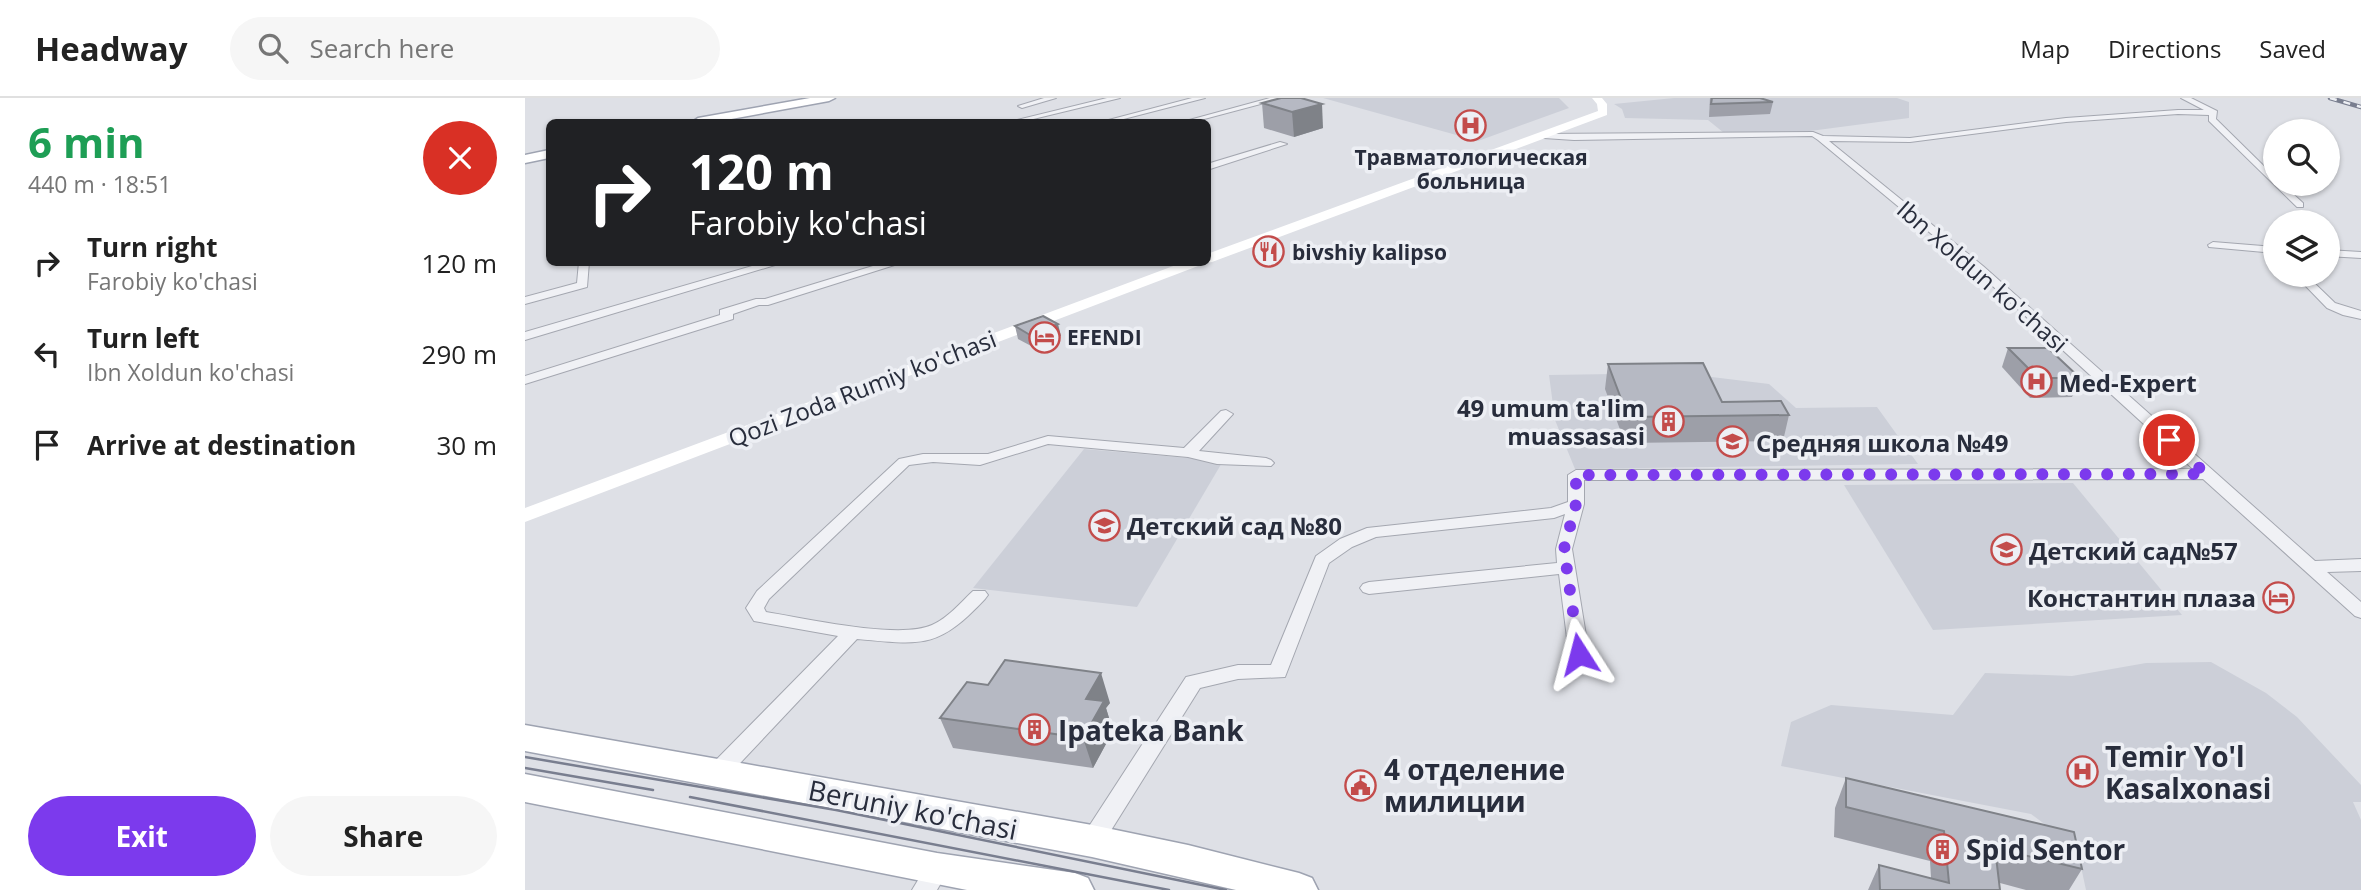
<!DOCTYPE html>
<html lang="en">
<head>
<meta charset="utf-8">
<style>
	body { margin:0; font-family:"Open Sans",sans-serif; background:#f6f6f6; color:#222; height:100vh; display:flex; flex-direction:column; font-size:26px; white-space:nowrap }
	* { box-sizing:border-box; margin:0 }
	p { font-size:23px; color:#767676 }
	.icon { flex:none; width:38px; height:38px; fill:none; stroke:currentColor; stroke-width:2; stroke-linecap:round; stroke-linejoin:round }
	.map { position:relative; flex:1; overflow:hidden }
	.sheet { display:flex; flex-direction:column; background:#fff; width:525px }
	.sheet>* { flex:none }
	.guide { position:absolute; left:21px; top:21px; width:665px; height:147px; border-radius:10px; box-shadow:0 2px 5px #0004; background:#202124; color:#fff; overflow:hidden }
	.tools { position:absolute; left:1738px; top:21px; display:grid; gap:14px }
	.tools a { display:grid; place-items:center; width:77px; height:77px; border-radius:50%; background:#fff; box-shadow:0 2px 5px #0004; font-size:35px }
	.pin { position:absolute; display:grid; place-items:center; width:60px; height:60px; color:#fff; margin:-30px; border:4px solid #fff; border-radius:50%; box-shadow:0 2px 7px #0007 }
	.me { position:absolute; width:77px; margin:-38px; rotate:351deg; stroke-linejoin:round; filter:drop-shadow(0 0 5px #0008) }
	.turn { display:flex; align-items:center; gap:24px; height:147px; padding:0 28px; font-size:32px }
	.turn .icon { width:91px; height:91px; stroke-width:2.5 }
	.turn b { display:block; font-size:49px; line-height:60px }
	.round { display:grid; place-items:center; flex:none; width:74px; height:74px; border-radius:37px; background:#f6f6f6 }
	.summary { display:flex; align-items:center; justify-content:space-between; height:119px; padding:0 28px }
	h1 { font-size:42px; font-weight:700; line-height:52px; color:#1e9e55 }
	.cta { display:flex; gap:14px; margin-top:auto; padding:14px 28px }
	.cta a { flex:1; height:80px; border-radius:42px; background:#7c3aed; color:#fff; font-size:28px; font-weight:700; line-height:80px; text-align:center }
	.cta a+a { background:#f6f6f6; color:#222 }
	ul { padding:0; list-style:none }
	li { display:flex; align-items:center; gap:21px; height:91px; padding:0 28px }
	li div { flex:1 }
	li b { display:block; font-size:26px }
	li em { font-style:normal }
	header { display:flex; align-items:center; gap:42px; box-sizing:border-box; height:98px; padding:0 35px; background:#fff; border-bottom:2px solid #e0e0e0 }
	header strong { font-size:33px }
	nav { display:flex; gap:38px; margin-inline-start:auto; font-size:24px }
	.search { width:490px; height:63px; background:#f6f6f6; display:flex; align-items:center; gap:18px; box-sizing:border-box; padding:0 24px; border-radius:38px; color:#767676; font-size:26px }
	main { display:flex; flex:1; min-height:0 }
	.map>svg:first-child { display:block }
</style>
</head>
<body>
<header>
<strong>Headway</strong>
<div class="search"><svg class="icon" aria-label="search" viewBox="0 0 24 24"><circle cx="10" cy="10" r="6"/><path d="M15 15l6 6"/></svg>Search here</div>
<nav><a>Map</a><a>Directions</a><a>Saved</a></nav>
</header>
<main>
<section class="sheet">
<div class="summary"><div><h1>6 min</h1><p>440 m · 18:51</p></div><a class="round" style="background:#d93025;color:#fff"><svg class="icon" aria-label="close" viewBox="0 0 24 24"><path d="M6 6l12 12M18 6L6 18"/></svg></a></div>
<ul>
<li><svg class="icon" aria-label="right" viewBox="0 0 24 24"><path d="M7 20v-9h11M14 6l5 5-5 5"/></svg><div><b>Turn right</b><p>Farobiy ko'chasi</p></div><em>120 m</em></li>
<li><svg class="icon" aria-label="left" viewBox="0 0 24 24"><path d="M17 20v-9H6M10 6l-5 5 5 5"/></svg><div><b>Turn left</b><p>Ibn Xoldun ko'chasi</p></div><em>290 m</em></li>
<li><svg class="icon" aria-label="arrive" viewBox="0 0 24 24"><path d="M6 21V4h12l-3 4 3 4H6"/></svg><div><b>Arrive at destination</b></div><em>30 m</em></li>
</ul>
<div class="cta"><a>Exit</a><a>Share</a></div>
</section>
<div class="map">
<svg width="1836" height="792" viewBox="0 0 1836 792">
	<rect width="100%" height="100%" fill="#dee0e6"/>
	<g fill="#cccfd8">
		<path d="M 798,0 L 1034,0 L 1044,10 L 953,43 Z"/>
		<path d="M 1149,0 L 1372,0 L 1384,4 L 1384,20 L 1285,33 L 1199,35 L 1183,22 L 1100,20 L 1097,11 L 1089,6 Z"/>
		<path d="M 1154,275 L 1244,286 L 1271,310 L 1352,309 L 1393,366 L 1050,371 L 1030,322 L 1024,277 Z"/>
		<path d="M 559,351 L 698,363 L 612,509 L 448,490 Z"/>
		<path d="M 1548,385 L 1657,517 L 1408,532 L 1319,387 Z"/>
		<path d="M 1686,564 L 1741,595 L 1772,619 L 1836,687 L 1836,704 L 1828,704 L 1836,722 L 1836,792 L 1561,792 L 1552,750 L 1506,716 L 1256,668 L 1266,624 L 1306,607 L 1428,617 L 1460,575 L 1547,578 L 1621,565 Z"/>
	</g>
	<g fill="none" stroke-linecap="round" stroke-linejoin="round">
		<defs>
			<g id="street">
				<path d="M 519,0 L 531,0 L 497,10 L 493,8 Z"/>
				<path d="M 582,0 L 595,0 L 496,24 L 484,24 Z"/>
				<path d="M 667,0 L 680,0 L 587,24 L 576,24 Z"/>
				<path d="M 745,0 L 758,0 L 668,24 L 657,24 Z"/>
				<path d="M 1656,0 L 1666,0 L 1692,13 L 1691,21 L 1750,79 L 1750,86 L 1757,86 L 1778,105 L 1778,109 L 1772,109 L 1684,23 L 1684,17 L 1653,16 L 1541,24 L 1385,44 L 1304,43 L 1458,168 L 1790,463 L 1836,461 L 1836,473 L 1802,474 L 1836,504 L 1836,520 L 1830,518 L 1678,381 L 1059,382 L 1059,406 L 1047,451 L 1064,556 L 1061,561 L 1054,563 L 1047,561 L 1044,556 L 1034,476 L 844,496 L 838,494 L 835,490 L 838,486 L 844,484 L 1032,465 L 1031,451 L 1040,416 L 1029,420 L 851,439 L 827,449 L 804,465 L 760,579 L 713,581 L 675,590 L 575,750 L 567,753 L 559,750 L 555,743 L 559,736 L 661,579 L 713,567 L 746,567 L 791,458 L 815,441 L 842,430 L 1026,410 L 1043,404 L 1043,377 L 1051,372 L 1668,371 L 1450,172 L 1293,42 L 1287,38 L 1049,42 L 1019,40 L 1016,36 L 1288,34 L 1298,38 L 1385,40 L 1541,20 L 1653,12 L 1679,12 Z"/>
				<path d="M 755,44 L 762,46 L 682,72 L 682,66 Z"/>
				<path d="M 1688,144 L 1750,149 L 1750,155 L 1684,149 L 1683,147 Z"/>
				<path d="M 1802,152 L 1836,154 L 1836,160 L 1802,158 Z"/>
				<path d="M 54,164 L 64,164 L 62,189 L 0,206 L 0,199 L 52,185 Z"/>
				<path d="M 241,164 L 260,164 L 0,242 L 0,234 Z"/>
				<path d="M 361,164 L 379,164 L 243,207 L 234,207 L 208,216 L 208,221 L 0,286 L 0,278 L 195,217 L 195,212 L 231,201 L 240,201 Z"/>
				<path d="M 1770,177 L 1781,177 L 1810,205 L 1836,213 L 1836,221 L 1818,217 L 1802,210 Z"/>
				<path d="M 701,312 L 708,316 L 674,353 L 741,360 L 746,362 L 749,365 L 746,368 L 692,366 L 663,359 L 523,346 L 455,367 L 408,364 L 384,367 L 244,501 L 239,510 L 241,514 C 279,520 374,542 407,527 C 423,520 435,505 448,493 L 460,493 L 463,497 L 460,501 C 413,551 398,547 332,541 L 202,679 L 194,682 L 186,679 L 183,673 L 186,667 L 313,538 L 229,523 L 221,510 L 232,493 L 374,361 L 398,356 L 463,356 L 523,338 L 659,350 L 696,313 Z"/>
				<path d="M 412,760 L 420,764 L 424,771 L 412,792 L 387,792 L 404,764 Z"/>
			</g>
			<g id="primary">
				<path d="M 285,0 L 310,0 L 304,3 L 190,24 L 167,24 L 173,20 Z"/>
				<path d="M 24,52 L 24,60 L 0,65 L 0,57 Z"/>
				<path d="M 0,627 L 567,727 L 663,747 L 774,775 L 787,780 L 793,792 L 711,792 L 567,759 L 0,653 Z"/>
				<path d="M 0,676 L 412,755 L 550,775 L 563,780 L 569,792 L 442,792 L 0,704 Z"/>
			</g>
		</defs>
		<use href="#street" stroke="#a4a7b0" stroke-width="2"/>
		<use href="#primary" stroke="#9ea3b1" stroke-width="3"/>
		<use href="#street" fill="#f0f1f5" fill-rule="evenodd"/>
		<path fill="#fff" fill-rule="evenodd" d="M 1067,0 L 1077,0 L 1082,6 L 1082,17 L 687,164 L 681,165 L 0,424 L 0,410 L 659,164 L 682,164 L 682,156 L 1073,13 L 1072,6 Z"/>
		<use href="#primary" fill="#fff" fill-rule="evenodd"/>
		<g stroke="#797e8f" stroke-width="2.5">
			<path d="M 0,659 L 311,712 L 701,792"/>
			<path d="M 0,670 L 128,692"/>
			<path d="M 165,699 L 644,792"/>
		</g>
		<defs>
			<path id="rail" d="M 1805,0 L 1836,9"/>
		</defs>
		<use href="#rail" stroke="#797e8f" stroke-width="4.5"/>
		<use href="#rail" stroke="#edeff4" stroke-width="2.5" stroke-dasharray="7" stroke-linecap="butt"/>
	</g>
	<g fill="#9d9fa8">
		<path d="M 756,0 L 798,30 L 769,39 L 739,30 L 737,5 Z"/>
		<path d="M 1185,0 L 1235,0 L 1248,4 L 1245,16 L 1184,19 Z"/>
		<path d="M 490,228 L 536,238 L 508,249 L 493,241 Z"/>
		<path d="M 1483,250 L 1555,280 L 1547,299 L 1505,300 L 1477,269 Z"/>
		<path d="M 1083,266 L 1197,304 L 1264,317 L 1258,343 L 1100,345 L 1080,291 Z"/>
		<path d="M 585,605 L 581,610 L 588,633 L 568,670 L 428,650 L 415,620 Z"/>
		<path d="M 1321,680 L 1557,771 L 1544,792 L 1501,792 L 1475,785 L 1475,792 L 1343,792 L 1354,767 L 1406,780 L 1405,763 L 1309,739 L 1310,710 Z"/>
	</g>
	<g fill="#7f8288">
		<path d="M 797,6 L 798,30 L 769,39 L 767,14 Z"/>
		<path d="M 533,226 L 536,238 L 508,249 L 505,237 Z"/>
		<path d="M 576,575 L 585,605 L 581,610 L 588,633 L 568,670 L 558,640 L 561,601 Z"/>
	</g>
	<g fill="#b6b9c3" stroke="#7f8288" stroke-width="2">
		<path d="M 756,0 L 776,0 L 797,6 L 767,14 L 737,5 Z"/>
		<path d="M 1187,0 L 1235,0 L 1248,4 L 1186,6 Z"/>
		<path d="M 518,218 L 533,226 L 505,237 L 490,228 Z"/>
		<path d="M 1483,250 L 1523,250 L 1555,280 L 1513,280 Z"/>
		<path d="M 1178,265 L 1197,304 L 1256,303 L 1264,317 L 1103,319 L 1083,266 Z"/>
		<path d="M 480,562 L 576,575 L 561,601 L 579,603 L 558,640 L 415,620 L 442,584 L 463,587 Z"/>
		<path d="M 1321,680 L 1549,734 L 1557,771 L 1470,750 L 1475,792 L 1355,792 L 1354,767 L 1424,785 L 1419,733 L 1321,709 Z"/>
	</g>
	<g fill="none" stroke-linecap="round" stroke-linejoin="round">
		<path stroke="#7c3aed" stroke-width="12" stroke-dasharray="0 21.6" d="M 1054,556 L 1039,451 L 1051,406 L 1051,377 L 1681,376 L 1644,342"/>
	</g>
	<defs>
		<symbol id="hospital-ring" viewBox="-11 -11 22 22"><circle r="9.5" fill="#edeff4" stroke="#c34c4b" stroke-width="1.5"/><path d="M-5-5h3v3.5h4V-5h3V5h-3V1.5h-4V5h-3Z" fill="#c34c4b"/></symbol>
		<symbol id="restaurant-ring" viewBox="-11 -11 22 22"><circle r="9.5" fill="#edeff4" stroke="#c34c4b" stroke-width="1.5"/><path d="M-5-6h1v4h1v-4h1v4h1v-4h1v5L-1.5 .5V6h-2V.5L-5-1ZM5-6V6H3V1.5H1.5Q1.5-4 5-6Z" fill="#c34c4b"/></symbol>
		<symbol id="hotel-ring" viewBox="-11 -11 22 22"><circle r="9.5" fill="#edeff4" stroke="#c34c4b" stroke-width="1.5"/><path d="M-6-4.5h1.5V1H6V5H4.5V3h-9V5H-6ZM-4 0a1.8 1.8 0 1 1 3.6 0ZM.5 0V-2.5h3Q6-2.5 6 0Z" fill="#c34c4b"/></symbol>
		<symbol id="building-ring" viewBox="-11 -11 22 22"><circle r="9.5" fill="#edeff4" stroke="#c34c4b" stroke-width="1.5"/><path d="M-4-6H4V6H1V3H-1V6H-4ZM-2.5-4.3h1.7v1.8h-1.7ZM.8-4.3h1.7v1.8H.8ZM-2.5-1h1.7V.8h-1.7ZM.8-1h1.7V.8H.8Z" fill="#c34c4b"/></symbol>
		<symbol id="school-ring" viewBox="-11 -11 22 22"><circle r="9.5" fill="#edeff4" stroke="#c34c4b" stroke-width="1.5"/><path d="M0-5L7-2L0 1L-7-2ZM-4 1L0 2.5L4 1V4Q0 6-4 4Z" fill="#c34c4b"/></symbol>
		<symbol id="civic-ring" viewBox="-11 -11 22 22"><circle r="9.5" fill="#edeff4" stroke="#c34c4b" stroke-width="1.5"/><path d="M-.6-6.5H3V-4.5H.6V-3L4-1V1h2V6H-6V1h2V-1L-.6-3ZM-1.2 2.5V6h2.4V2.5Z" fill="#c34c4b"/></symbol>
	</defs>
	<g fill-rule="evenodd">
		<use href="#hospital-ring" x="928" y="10" width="35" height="35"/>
		<use href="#restaurant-ring" x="726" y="136" width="35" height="35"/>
		<use href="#hotel-ring" x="502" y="222" width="35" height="35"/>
		<use href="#hospital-ring" x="1494" y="266" width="35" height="35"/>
		<use href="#building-ring" x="1126" y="306" width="35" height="35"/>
		<use href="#school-ring" x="1190" y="326" width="35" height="35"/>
		<use href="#school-ring" x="562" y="410" width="35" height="35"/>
		<use href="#school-ring" x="1464" y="434" width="35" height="35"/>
		<use href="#hotel-ring" x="1736" y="482" width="35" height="35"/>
		<use href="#building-ring" x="492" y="614" width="35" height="35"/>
		<use href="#hospital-ring" x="1540" y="656" width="35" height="35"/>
		<use href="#civic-ring" x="818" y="670" width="35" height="35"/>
		<use href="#building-ring" x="1400" y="734" width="35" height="35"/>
	</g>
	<g text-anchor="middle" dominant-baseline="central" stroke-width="7" stroke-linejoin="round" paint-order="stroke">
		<g font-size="21" font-weight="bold" fill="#282d3c" stroke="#edeff4" text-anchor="start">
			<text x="946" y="59" text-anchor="middle">Травматологическая<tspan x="946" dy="24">больница</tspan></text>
			<text x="767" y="154">bivshiy kalipso</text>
			<text x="542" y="239">EFENDI</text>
		</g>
		<g font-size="24" fill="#282d3c" stroke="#edeff4">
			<text transform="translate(1458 178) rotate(41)">Ibn Xoldun ko'chasi</text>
			<text transform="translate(337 290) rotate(-21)">Qozi Zoda Rumiy ko'chasi</text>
		</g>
		<g font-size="24" font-weight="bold" fill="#282d3c" stroke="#edeff4" text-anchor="start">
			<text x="1534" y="284">Med-Expert</text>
			<text x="1120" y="309" text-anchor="end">49 umum ta'lim<tspan x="1120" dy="28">muassasasi</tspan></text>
			<text x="1231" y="344">Средняя школа №49</text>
			<text x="602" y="427">Детский сад №80</text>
			<text x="1504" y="452">Детский сад№57</text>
			<text x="1731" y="499" text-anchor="end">Константин плаза</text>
		</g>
		<g font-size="28" font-weight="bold" fill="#282d3c" stroke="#edeff4" text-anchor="start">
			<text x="533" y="632">Ipateka Bank</text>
			<text x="1580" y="658">Temir Yo'l<tspan x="1580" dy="32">Kasalxonasi</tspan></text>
			<text x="859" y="671">4 отделение<tspan x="859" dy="32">милиции</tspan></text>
			<text x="1441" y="751">Spid Sentor</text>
		</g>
		<g font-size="28" fill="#282d3c" stroke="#edeff4">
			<text transform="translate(388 711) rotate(11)">Beruniy ko'chasi</text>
		</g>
	</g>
</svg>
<div class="tools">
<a><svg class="icon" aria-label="search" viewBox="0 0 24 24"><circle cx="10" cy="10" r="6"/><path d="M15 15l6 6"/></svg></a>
<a><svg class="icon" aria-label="layers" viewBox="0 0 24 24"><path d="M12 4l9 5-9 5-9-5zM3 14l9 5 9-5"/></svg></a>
</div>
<div class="pin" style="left:1644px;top:342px;background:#d93025"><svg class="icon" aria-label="arrive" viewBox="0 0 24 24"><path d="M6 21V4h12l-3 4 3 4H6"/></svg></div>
<svg class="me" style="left:1054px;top:556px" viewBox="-20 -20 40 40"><path d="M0-17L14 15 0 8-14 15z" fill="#7c3aed" stroke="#fff" stroke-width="4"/></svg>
<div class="guide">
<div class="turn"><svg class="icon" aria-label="right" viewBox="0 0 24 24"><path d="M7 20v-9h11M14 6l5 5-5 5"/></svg><div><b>120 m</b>Farobiy ko'chasi</div></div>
</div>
</div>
</main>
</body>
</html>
